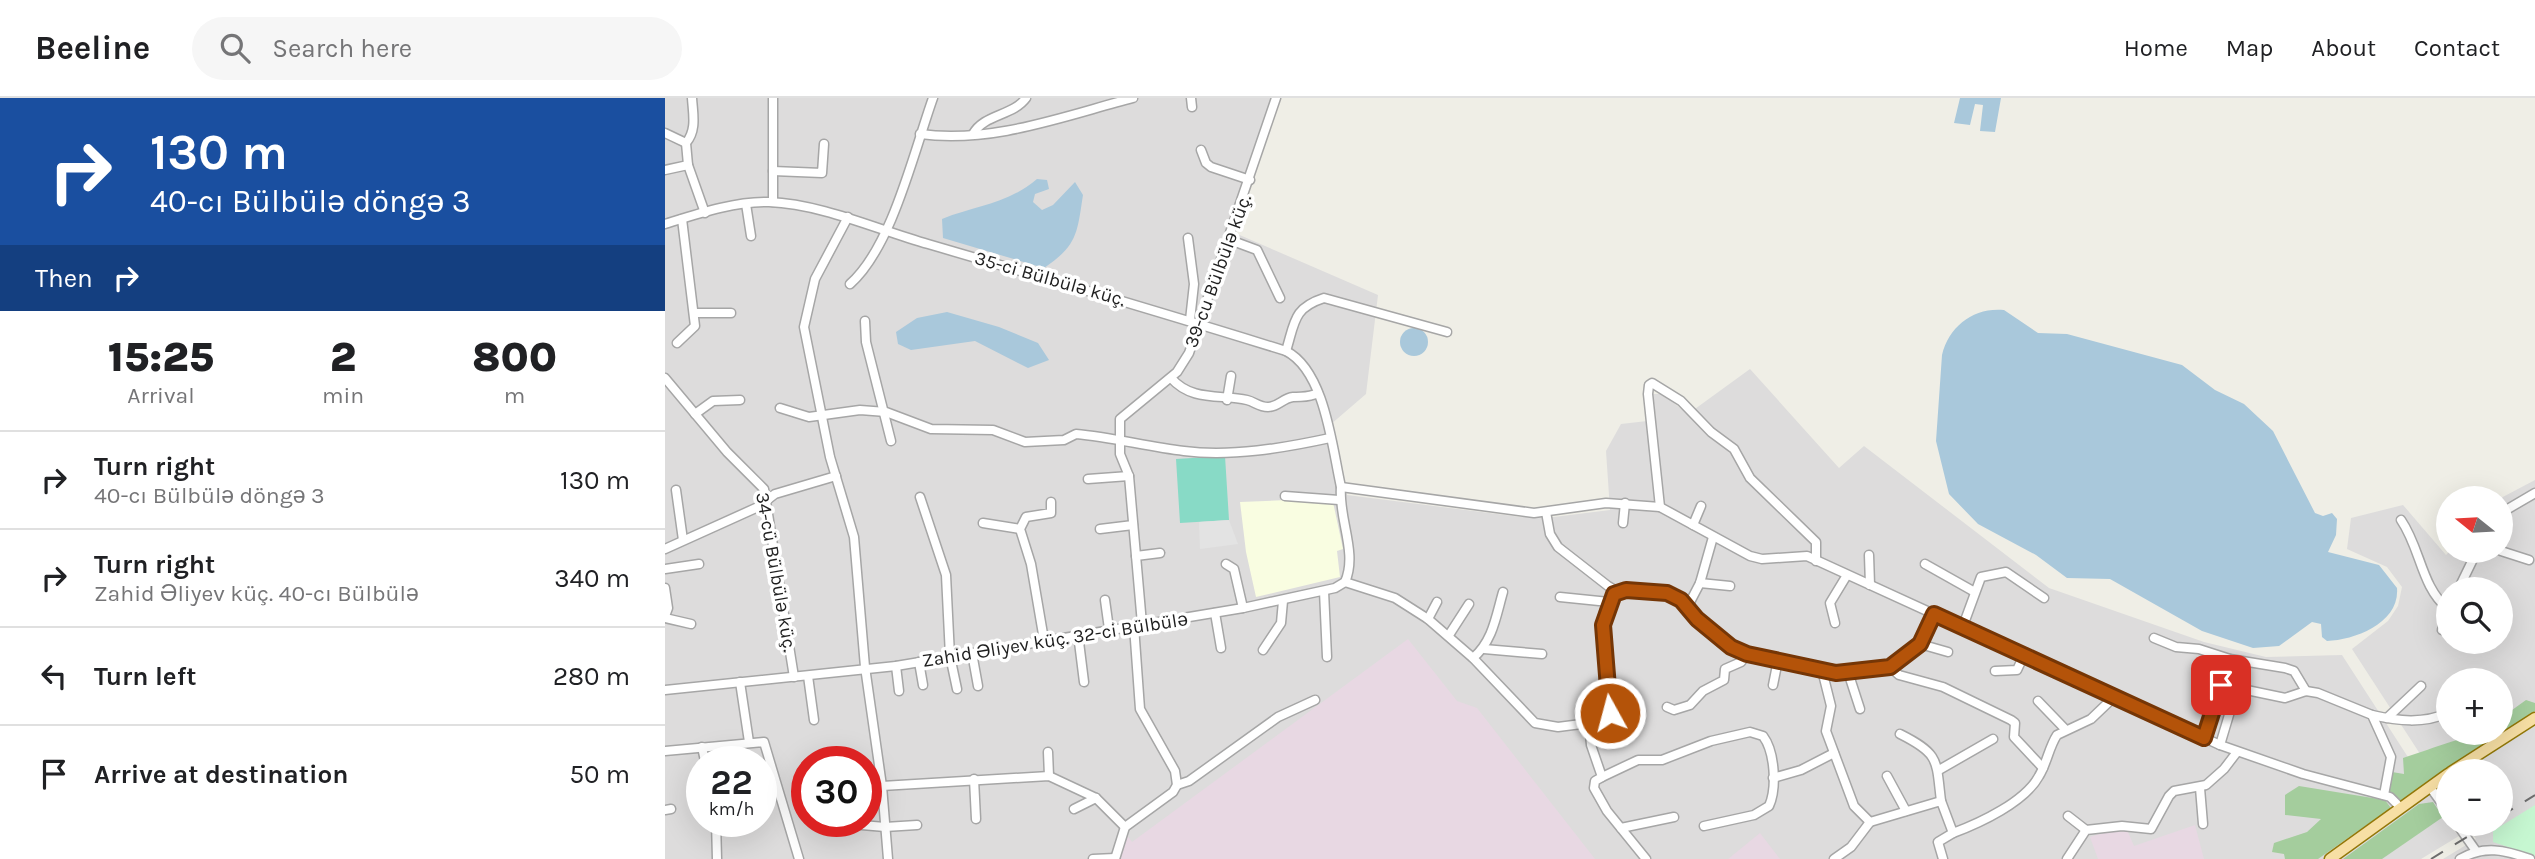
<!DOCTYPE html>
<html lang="en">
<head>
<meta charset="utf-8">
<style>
	body { margin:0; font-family:Karla,sans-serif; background:#f6f6f6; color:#202124; height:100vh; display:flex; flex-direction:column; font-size:26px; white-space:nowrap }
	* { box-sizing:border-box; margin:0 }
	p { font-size:23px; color:#757577 }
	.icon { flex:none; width:38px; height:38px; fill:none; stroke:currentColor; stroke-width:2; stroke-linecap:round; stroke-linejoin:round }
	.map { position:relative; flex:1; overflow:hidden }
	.panel { display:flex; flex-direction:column; background:#fff; width:665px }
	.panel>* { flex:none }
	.guide { background:#1a4fa0; color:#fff; overflow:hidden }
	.needle { width:46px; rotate:288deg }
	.fabs { position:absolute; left:1771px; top:388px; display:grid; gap:14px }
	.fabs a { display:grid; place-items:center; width:77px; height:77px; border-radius:50%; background:#fff; box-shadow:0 7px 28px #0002; font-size:35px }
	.speed { position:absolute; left:21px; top:648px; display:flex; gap:14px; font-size:35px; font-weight:700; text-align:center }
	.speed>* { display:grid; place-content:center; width:91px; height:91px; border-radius:50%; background:#fff; box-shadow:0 7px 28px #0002; line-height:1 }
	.speed small { font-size:18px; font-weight:400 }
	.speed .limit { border:10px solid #d22; background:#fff; color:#111 }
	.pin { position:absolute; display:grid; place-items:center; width:60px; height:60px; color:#fff; margin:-30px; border-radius:14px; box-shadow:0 4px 10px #0006 }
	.me { position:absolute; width:77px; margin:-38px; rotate:353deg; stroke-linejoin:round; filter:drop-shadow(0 0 5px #0008) }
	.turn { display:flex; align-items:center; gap:24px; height:147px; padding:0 35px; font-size:32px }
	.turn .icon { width:91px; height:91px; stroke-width:2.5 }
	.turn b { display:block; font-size:49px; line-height:60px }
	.then { display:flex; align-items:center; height:66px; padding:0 35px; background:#0003; gap:14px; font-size:26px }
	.eta { display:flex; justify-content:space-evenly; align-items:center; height:119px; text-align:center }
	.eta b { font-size:42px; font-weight:800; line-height:49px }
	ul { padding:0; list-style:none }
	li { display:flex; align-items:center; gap:21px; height:98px; padding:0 35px; border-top:2px solid #e0e0e0 }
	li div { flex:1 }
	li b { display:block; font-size:26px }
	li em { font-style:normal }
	header { display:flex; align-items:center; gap:42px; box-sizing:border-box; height:98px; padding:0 35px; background:#fff; border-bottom:2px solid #e0e0e0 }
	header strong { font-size:33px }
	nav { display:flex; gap:38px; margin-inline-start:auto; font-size:24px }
	.search { width:490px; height:63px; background:#f6f6f6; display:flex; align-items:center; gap:18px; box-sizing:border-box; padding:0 24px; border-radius:38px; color:#757577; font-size:26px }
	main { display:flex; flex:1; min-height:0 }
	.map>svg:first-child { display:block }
</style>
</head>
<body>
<header>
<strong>Beeline</strong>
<div class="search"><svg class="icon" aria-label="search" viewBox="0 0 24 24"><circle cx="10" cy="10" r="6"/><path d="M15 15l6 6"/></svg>Search here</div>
<nav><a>Home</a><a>Map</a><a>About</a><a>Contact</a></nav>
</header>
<main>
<section class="panel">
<div class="guide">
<div class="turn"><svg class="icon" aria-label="right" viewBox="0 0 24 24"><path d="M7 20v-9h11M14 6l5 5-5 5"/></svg><div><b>130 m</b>40-cı Bülbülə döngə 3</div></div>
<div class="then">Then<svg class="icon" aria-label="right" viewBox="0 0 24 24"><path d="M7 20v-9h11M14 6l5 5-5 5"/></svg></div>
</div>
<div class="eta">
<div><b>15:25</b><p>Arrival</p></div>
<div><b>2</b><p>min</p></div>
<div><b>800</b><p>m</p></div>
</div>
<ul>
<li><svg class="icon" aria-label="right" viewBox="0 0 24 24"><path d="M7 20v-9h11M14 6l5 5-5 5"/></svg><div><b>Turn right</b><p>40-cı Bülbülə döngə 3</p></div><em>130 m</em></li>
<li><svg class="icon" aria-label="right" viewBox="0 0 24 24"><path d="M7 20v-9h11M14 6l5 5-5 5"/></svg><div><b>Turn right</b><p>Zahid Əliyev küç. 40-cı Bülbülə</p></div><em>340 m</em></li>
<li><svg class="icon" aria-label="left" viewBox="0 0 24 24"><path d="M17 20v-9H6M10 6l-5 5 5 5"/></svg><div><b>Turn left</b></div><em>280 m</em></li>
<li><svg class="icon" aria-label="arrive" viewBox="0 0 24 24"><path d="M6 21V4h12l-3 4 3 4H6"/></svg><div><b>Arrive at destination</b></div><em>50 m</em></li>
</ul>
</section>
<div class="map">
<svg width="1870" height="761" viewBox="0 0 1870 761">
	<rect width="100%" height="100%" fill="#efeee6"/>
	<g fill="#dddcdc" fill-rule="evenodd">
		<path d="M 0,0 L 606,0 L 563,132 L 713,197 L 701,296 L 665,327 L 682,397 L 856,419 L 889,419 L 945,412 L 941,353 L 956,326 L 991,322 L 988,296 L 997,296 L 1023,316 L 1085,271 L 1174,370 L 1199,348 L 1384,490 L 1539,544 L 1601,559 L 1677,557 L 1783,721 L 1783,726 L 1794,738 L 1756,761 L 0,761 ZM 37,663 L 96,663 L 96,723 L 37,723 ZM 142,663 L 201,663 L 201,723 L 142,723 Z"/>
		<path d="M 1870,382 L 1870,761 L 1778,761 L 1811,741 L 1801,726 L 1836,726 L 1836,674 L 1783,674 L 1783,699 L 1687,551 L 1723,523 L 1733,508 L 1737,489 L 1722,469 L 1682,451 L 1686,420 L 1738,407 L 1781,457 L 1785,453 L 1836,453 L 1834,401 ZM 1783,492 L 1836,492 L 1836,544 L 1783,544 ZM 1783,583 L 1836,583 L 1836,635 L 1783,635 Z"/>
	</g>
	<g fill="#e8d8e3">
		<path d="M 743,541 L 792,603 L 812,610 L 930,761 L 455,761 L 461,736 L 467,744 Z"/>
		<path d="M 1530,727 L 1539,761 L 1433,761 L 1425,739 L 1451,731 L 1463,734 L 1469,748 Z"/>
		<path d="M 1095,735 L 1115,761 L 1063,761 Z"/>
	</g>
	<path fill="#f9fde1" d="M 646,401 L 668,404 L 678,451 L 672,453 L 675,479 L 591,499 L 581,454 L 575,404 Z"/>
	<g fill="#a4cd9d">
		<path d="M 1861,602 L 1870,605 L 1870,613 L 1736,703 L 1722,694 L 1727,674 L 1739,676 L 1738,660 C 1770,650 1802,635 1836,635 L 1836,620 Z"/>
		<path d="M 1634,688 L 1720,702 L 1726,710 L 1653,761 L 1620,761 L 1619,756 L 1607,754 L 1609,745 L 1642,734 L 1656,721 L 1620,717 L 1620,697 Z"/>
		<path d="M 1768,704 L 1778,719 L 1717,761 L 1678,761 L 1754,706 Z"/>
	</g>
	<path fill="#c6f7d1" d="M 1870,707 L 1870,758 L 1828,744 L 1828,733 Z"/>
	<path fill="#88dac6" d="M 560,358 L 564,422 L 515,425 L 511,361 Z"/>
	<path fill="#e3e3e3" d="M 564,422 L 573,446 L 535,451 L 534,424 Z"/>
	<g fill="#a9c8db">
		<path d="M 1295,0 L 1336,0 L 1330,34 L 1315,33 L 1318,7 L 1310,6 L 1305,27 L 1289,25 Z"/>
		<path d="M 372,81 L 382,82 L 384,91 L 370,96 L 368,104 L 377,112 L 388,107 L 410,84 L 418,97 C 412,135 413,147 379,170 L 278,140 L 277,121 C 312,107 341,107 372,81 Z"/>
		<path d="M 1339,212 L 1373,235 L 1402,236 L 1517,267 L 1550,292 L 1579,306 L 1608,333 L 1650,415 L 1658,418 L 1667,415 L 1672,421 L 1671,437 L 1663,454 L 1714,467 L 1732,490 C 1735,525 1690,542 1662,543 L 1657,539 L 1656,526 L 1647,524 L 1614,548 L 1588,550 L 1537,533 L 1445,481 L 1402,480 L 1371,457 L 1313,426 L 1284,396 L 1271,343 L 1277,257 C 1284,228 1309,209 1339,212 Z"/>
		<path d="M 282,214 L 334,229 L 373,245 L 384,262 L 363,270 L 310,243 L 246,252 L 233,246 L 231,234 L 252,220 Z"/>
		<circle cx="749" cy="244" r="14"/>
	</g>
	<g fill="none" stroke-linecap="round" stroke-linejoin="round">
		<defs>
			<g id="minor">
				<path d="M 27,0 C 28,16 32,32 21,45 L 23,67 L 40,115"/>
				<path d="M 526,0 L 527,9"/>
				<path d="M 0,35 L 21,45"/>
				<path d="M 255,36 C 327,46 399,18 468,0"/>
				<path d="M 308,36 C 319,16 348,18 361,0"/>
				<path d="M 536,52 L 541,65 L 546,69 L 585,82"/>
				<path d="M 0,72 L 23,67"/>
				<path d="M 108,73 L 157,75 L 159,46"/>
				<path d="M 108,104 L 108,0"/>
				<path d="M 81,106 L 86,138"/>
				<path d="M 183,119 L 150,181 L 139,229 L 165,359 L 189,439 L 200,569 L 217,688 L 223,761"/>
				<path d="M 0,126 C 32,116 70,103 104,104 C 157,106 213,132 263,146 C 383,181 502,216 621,253 C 660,273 667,349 676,389 C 673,420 693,455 680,484 L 670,490 L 578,510 L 231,568 L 0,592"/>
				<path d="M 523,140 L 529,186 L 525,222"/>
				<path d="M 565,142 L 592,152 L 615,200"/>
				<path d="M 185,186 C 227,149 249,53 268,0"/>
				<path d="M 30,215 L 66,215"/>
				<path d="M 200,223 L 201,244 L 226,343"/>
				<path d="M 12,245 L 30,228 L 17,121"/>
				<path d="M 621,253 C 630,224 628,210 659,200 L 782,234"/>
				<path d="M 0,280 L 62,354 L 99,391 L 129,579"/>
				<path d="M 506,280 C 527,304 556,296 582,302 C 590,304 594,309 603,309 C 613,309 618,300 628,299 C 638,298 643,300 653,295"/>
				<path d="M 562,302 L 566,278"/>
				<path d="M 115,310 L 144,319 L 195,312 L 221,314 L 266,331 L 328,332 L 360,344 L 399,342 L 411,336 C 447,339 483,349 519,353 C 566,359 619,350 665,340"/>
				<path d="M 30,316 L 48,303 L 75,302"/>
				<path d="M 423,381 L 464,378"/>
				<path d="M 676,389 L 869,415 L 941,405 L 995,409 L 1085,458 L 1097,461 L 1142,458 L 1555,647 L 1638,676 L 1725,699 L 1735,709"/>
				<path d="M 11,392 L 18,442"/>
				<path d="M 620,398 L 674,402"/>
				<path d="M 255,399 L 281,477 L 285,558 L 292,591"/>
				<path d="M 995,409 L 983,296 L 984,287 L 987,285 L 1016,303 L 1046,334 L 1069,351 L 1085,380 L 1151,444 L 1151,463"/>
				<path d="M 881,414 L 885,436 L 893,449 L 943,488 L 953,494 L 992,493 L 1011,498 L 1052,540 L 1082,556 L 1165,575 L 1225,569 L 1255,546 L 1269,516"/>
				<path d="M 1836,415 L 1870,395"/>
				<path d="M 1736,422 C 1756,451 1756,489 1783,511"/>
				<path d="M 318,425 L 355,431"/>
				<path d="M 958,425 L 960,405"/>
				<path d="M 1028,427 L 1036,408"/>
				<path d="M 435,431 L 468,427"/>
				<path d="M 0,451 L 93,409 L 110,396 L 171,378"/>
				<path d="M 1836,453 L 1864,462"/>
				<path d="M 1204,457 L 1205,487"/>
				<path d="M 471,458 L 495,455"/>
				<path d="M 561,466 L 569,471 L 578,510"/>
				<path d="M 1260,466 L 1308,493"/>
				<path d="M 0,471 L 34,466"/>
				<path d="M 680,484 L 730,500 L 763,521 L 808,560 L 870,625 L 893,629 L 924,625 L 945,615 C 948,586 920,514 953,494"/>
				<path d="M 1035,485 L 1065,488"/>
				<path d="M 0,490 L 3,510 L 0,518"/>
				<path d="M 1793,492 L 1812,453"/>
				<path d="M 659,493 L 662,559"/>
				<path d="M 895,499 L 944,504"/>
				<path d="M 440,502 L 444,531"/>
				<path d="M 1023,508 L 1035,485 L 1048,439"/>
				<path d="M 550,515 L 556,550"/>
				<path d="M 0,520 L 26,526"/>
				<path d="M 763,521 L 772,504"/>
				<path d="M 1170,525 L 1165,505 L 1182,477"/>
				<path d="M 477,526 L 464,378 L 455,356 L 455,321 L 512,274 L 524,255 L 611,0"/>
				<path d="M 1298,528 L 1316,479 L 1341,474 L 1379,500"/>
				<path d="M 1777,532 L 1783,512"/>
				<path d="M 413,536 L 419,584"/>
				<path d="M 784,537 L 804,506"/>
				<path d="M 1489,540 L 1511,549 L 1534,551 L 1565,561 L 1620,570 L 1629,573 L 1641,593"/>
				<path d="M 379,542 L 366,466 L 355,431 L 361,419 L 386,415 L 386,404"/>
				<path d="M 1255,546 L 1283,554"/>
				<path d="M 819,551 L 877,556"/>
				<path d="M 598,552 L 616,525 L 618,503"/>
				<path d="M 307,555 L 313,588"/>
				<path d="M 808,560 C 828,543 831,518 838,494"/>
				<path d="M 254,564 L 258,587"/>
				<path d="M 231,568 L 234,593"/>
				<path d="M 1225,569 L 1234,577 L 1278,589 L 1346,622 L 1350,625 L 1349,639 L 1378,670"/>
				<path d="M 1157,572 L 1166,608 L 1161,633 L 1189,708 L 1205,724 L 1276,703 L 1288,735 C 1315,725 1360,704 1374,678 C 1382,665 1384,649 1392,637 L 1426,621 L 1449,599"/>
				<path d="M 1330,573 L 1352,572 L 1359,557"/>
				<path d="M 1183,574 L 1195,611"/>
				<path d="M 143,578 L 149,622"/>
				<path d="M 1818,583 L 1818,582"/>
				<path d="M 75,584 L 84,644"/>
				<path d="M 1108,587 L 1113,562"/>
				<path d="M 1373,603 L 1400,631"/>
				<path d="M 1002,609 L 1009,612 L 1025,607 L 1038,593 L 1059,582 L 1060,571 L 1076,564 L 1082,556"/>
				<path d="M 945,615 L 970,621"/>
				<path d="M 1707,617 C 1733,623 1758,626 1783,615"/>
				<path d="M 1722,620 L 1756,588"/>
				<path d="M 924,625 L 926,647 L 937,679 L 930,683 L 929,690 L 942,713 L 981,761"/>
				<path d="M 1235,636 C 1275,656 1271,662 1276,703"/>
				<path d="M 1539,640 L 1565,561"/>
				<path d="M 1555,647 L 1572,590 L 1620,600 L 1641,593 L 1653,595 L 1707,617 L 1726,659 L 1719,697"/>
				<path d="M 37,649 L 40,663"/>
				<path d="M 0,653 L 99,644 L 134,761"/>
				<path d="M 383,654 L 384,678"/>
				<path d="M 1274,672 L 1328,641"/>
				<path d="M 1222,678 L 1241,713"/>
				<path d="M 937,679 L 973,662 L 997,662 L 1046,643 L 1085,634 L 1098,638 C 1110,654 1112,690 1104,708 L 1089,717 L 1039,728"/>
				<path d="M 1108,680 L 1136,672 L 1169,655"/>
				<path d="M 309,681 L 311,721"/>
				<path d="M 512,687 L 524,683 L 613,619 L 650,602"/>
				<path d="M 217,688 L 384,678 L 431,700 L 460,729"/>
				<path d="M 1765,689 L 1783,714"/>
				<path d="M 1535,690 L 1538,726"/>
				<path d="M 409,711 L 431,700"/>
				<path d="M 0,712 L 6,711"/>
				<path d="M 1403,718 L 1421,732"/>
				<path d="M 51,723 L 52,761"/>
				<path d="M 185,726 L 220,729 L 252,727"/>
				<path d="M 1792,726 L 1811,753"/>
				<path d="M 956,730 L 1009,719"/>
				<path d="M 428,761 L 450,760"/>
				<path d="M 450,761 L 460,729 L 508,694 L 512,687 L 510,673 L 475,611 L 469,528"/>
				<path d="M 1169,761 L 1186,749 L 1205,724"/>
				<path d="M 1278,761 L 1273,744 L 1288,735"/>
				<path d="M 1402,761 L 1421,732 L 1457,728 L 1486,731 L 1504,698 L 1509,693 L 1541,687 L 1559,671 L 1572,654"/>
				<path d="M 1795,761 C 1819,747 1840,752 1865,761"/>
			</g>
			<g id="major">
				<path d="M 1786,674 L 1870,620"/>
				<path d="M 1665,761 L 1783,676"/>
			</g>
		</defs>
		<use href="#minor" stroke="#a6a6a6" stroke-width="11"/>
		<use href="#major" stroke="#937808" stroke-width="13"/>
		<use href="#minor" stroke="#fff" stroke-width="8"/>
		<use href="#major" stroke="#f7dfa4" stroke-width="10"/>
		<g stroke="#6d6d6d" stroke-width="2" stroke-dasharray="14 14" stroke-linecap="butt">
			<path d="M 1836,718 L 1870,697"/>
			<path d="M 1766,761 L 1823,726"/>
		</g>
	</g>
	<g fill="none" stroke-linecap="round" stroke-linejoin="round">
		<defs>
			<path id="route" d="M 945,615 L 938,527 L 949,496 L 961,492 L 1002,495 L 1016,502 L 1032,521 L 1066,549 L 1082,556 L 1171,575 L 1225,569 L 1255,546 L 1269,516 L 1539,640 L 1556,587"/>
		</defs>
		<use href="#route" stroke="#753606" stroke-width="18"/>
		<use href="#route" stroke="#b45309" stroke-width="12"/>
	</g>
	<g text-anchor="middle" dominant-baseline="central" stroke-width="7" stroke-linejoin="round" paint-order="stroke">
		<g font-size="19" fill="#1f1f1f" stroke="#fff">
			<text transform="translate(553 173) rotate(-70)">39-cu Bülbülə küç.</text>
			<text transform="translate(385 181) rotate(16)">35-ci Bülbülə küç.</text>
			<text transform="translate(111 474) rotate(80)">34-cü Bülbülə küç.</text>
			<text transform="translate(390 542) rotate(-9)">Zahid Əliyev küç. 32-ci Bülbülə</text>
		</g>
	</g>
</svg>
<div class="fabs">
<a><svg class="needle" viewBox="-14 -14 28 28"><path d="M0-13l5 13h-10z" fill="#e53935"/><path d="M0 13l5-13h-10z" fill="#757577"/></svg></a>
<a><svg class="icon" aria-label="search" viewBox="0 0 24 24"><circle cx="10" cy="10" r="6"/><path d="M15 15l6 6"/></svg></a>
<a>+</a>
<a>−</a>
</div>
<div class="speed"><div>22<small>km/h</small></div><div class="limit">30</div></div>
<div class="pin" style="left:1556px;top:587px;background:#d93025"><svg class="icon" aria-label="arrive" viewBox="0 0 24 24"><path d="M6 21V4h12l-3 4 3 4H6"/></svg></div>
<svg class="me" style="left:945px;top:615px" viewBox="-20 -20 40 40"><circle r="17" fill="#b45309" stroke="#fff" stroke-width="3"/><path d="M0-11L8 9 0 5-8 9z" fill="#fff"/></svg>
</div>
</main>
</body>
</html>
